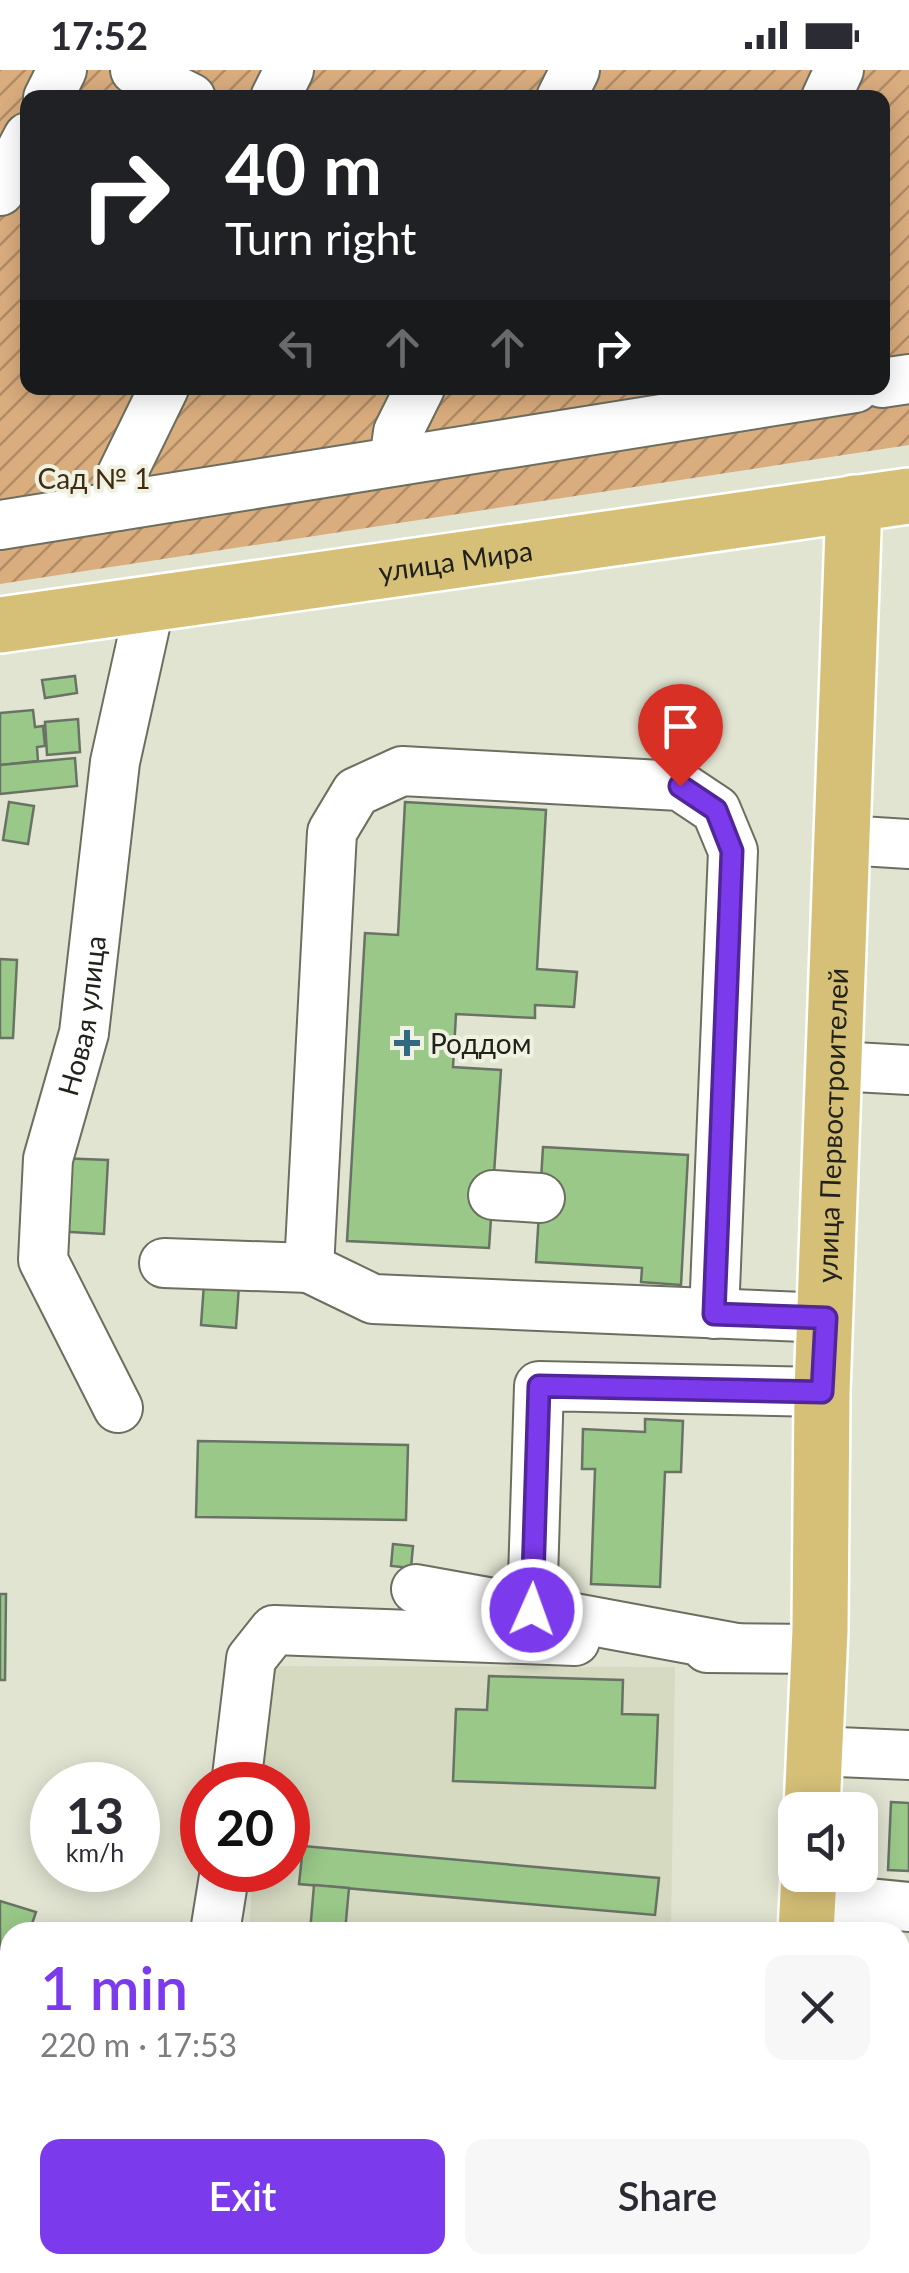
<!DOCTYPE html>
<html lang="en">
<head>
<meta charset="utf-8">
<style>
	body { margin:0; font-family:Lato,sans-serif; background:#f7f7f7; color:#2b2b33; height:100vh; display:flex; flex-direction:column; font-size:38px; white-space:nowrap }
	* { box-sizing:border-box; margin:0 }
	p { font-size:32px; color:#7c7c81 }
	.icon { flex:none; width:55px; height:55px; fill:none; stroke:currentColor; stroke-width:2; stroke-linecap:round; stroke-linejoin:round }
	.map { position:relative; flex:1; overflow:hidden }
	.details { position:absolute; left:0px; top:1852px; width:910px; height:352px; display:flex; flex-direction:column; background:#fff; border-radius:30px 30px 0 0; box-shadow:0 5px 25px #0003 }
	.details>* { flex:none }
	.top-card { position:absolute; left:20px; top:20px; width:870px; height:305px; border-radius:20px; box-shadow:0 5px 25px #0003; background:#202124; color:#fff; overflow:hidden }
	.fabs { position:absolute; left:778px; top:1722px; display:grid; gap:20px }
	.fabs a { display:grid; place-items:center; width:100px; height:100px; border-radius:20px; background:#fff; box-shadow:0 5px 25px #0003; font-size:50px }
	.speed { position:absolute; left:30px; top:1692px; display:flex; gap:20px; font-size:50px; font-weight:700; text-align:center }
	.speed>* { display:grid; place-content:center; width:130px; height:130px; border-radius:50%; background:#fff; box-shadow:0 5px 25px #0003; line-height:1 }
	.speed small { font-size:25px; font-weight:400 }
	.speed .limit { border:15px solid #d22; background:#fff; color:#111 }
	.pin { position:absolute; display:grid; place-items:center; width:85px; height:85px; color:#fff; margin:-102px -42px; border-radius:50% 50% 50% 0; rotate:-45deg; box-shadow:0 0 10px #0007 }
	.pin .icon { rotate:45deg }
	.me { position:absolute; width:110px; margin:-55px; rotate:2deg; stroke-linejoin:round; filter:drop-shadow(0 0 8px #0008) }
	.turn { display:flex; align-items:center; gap:35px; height:210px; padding:0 40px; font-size:45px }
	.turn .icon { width:130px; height:130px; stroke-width:2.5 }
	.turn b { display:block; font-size:70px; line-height:85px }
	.lanes { display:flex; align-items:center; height:95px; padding:0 40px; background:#0003; justify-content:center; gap:50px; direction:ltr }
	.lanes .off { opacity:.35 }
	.round { display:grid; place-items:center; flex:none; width:105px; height:105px; border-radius:20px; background:#f7f7f7 }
	.summary { display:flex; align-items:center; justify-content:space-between; height:170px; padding:0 40px }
	h1 { font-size:60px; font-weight:600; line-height:75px; color:#7c3aed }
	.button { display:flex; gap:20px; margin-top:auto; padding:20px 40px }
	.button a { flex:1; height:115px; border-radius:20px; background:#7c3aed; color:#fff; font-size:40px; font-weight:600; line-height:115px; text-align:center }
	.button a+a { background:#f7f7f7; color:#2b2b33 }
	.status { display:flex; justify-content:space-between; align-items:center; height:70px; padding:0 50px; background:#fff; direction:ltr }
	.status svg { height:28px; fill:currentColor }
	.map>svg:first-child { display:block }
</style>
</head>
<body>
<div class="status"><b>17:52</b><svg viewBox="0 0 49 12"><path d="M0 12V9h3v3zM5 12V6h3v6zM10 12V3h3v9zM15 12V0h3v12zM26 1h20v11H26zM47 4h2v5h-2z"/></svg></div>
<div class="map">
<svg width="909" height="2203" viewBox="0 0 909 2203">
	<defs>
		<pattern id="garden-furrows" width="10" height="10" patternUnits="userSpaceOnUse" patternTransform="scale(2.5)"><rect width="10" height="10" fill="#daad7e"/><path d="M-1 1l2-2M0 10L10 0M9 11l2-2" fill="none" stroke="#b08c66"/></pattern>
	</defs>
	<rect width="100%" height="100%" fill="#e2e4d2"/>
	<g fill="#d6dac1">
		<path d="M 268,1596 L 675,1597 L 671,1862 L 249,1862 L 253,1800 L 288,1800 L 288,1715 L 259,1715 Z"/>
		<path d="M 225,2195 L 664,2195 L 664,2203 L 224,2203 Z"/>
	</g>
	<path fill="url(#garden-furrows)" fill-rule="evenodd" d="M 0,0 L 909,0 L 909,375 L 0,514 ZM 28,28 L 882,28 L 882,318 L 28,318 Z"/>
	<g fill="#99c888" stroke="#697365" stroke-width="2.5">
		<path d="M 75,606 L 77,623 L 45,628 L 42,610 Z"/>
		<path d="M 33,640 L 35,657 L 43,656 L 45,676 L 37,677 L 38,691 L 0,695 L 0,643 Z"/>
		<path d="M 78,649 L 80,682 L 47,685 L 45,652 Z"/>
		<path d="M 75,688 L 77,716 L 0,724 L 0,695 Z"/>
		<path d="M 9,732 L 34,736 L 28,774 L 3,770 Z"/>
		<path d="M 405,732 L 546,740 L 537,899 L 577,902 L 574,937 L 535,935 L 535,948 L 456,944 L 453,997 L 501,1000 L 489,1178 L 347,1171 L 365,863 L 398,865 Z"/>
		<path d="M 0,889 L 17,890 L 13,968 L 0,968 Z"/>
		<path d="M 543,1077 L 688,1085 L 681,1215 L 641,1212 L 642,1198 L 536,1192 Z"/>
		<path d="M 58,1088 L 108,1090 L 104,1164 L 54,1161 Z"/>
		<path d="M 204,1214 L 239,1216 L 236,1258 L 201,1255 Z"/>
		<path d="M 645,1349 L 683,1351 L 681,1402 L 665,1402 L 660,1517 L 591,1514 L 595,1399 L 582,1399 L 583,1359 L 645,1362 Z"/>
		<path d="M 198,1371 L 408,1375 L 406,1450 L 196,1447 Z"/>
		<path d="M 393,1474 L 413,1476 L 411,1498 L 391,1496 Z"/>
		<path d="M 0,1524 L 6,1524 L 5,1610 L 0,1610 Z"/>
		<path d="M 489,1606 L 623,1610 L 622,1644 L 658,1645 L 655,1718 L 453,1711 L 456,1639 L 487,1640 Z"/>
		<path d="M 891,1732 L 909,1733 L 909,1801 L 888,1800 Z"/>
		<path d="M 303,1776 L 659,1808 L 655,1845 L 299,1814 Z"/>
		<path d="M 314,1815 L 349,1818 L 345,1862 L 310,1862 Z"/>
		<path d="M 0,1831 L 36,1842 L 30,1860 L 37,1862 L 10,1862 L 10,1925 L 6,1938 L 0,1936 Z"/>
		<path d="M 900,1908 L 909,1908 L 909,2098 L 900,2097 Z"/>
		<path d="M 286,2195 L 486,2195 L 485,2203 Z"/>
		<path d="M 547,2195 L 655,2195 L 655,2203 L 546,2203 Z"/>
		<path d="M 863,2199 L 909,2200 L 909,2203 L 863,2203 Z"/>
	</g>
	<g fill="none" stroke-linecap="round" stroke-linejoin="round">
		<defs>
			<g id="minor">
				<path d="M 135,0 L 191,28"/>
				<path d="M 48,28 L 62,0"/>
				<path d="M 275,28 L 289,0"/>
				<path d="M 561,28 L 575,0"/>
				<path d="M 826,28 L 839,0"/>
				<path d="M 0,121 L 28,67"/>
				<path d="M 882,313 L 909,309"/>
				<path d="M 394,391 L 398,362 L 420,318"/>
				<path d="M 117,436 L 121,406 L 164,318"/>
				<path d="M 0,455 L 855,318"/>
				<path d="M 844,770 L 909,774"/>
				<path d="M 836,996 L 909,1000"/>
				<path d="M 493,1125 L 540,1128"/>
				<path d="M 164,1193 L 309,1198 L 332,762 L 356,722 L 402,701 L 680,716 L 716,740 L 733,781 L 714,1244"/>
				<path d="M 309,1198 L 373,1229 L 827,1248"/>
				<path id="s1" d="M 118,1338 L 43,1190 L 48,1089 L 84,963 L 115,692 L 150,534"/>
				<path d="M 416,1519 L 532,1540"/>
				<path d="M 707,1578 L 819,1579"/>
				<path d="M 737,1578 L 532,1540 L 539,1316 L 822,1322"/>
				<path d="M 814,1681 L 909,1685"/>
				<path d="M 236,1715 L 251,1589 L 274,1560 L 575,1571"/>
				<path d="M 808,1827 L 909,1837"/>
				<path d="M 215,1862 L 225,1800"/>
				<path d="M 0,2035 L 10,2036"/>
				<path d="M 174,2203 L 174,2195"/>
				<path d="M 262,2203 L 262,2195"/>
			</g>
			<g id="major">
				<path id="s2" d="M 0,555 L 909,426"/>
				<path id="s3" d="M 812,1740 L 820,1560 L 822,1322 L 854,433"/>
				<path d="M 806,1862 L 809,1805"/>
				<path d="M 791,2203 L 791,2195"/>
			</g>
		</defs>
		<use href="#minor" stroke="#6c6f5f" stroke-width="52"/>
		<use href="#major" stroke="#fff" stroke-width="60"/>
		<use href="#minor" stroke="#fff" stroke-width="48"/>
		<use href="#major" stroke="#d6c077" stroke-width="55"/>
	</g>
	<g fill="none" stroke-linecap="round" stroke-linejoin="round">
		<defs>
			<path id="route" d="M 532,1540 L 539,1316 L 822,1322 L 826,1248 L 714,1244 L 732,781 L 716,740 L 680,716"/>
		</defs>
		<use href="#route" stroke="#51269a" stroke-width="25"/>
		<use href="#route" stroke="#7c3aed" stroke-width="18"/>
	</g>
	<path fill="#316882" stroke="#eff2e0" stroke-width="4" d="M402 958h10v10h10v10h-10v10h-10v-10h-10v-10h10z"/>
	<g text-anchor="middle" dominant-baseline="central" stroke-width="8" stroke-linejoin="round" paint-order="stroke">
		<g font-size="28" fill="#422b11" stroke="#eff2e0">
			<text x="94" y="408">Сад № 1</text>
		</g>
		<g font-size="28" fill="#21221b" stroke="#eff2e0">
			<text stroke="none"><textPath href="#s2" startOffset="460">улица Мира</textPath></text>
			<text stroke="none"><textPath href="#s1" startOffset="415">Новая улица</textPath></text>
			<text stroke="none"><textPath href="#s3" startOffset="685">улица Первостроителей</textPath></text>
		</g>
		<g font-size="28" fill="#21221b" stroke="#eff2e0" text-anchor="start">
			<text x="430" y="973">Роддом</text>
		</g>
	</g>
</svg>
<div class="fabs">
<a><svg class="icon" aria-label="sound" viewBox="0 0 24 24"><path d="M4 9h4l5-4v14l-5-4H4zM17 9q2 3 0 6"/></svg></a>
</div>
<div class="speed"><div>13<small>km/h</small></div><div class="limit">20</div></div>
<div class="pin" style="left:680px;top:716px;background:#d93025"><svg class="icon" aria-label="arrive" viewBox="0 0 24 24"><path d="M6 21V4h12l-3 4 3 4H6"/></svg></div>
<svg class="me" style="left:532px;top:1540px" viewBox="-20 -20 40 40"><circle r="17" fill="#7c3aed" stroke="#fff" stroke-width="3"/><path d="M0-11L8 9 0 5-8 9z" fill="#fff"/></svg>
<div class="top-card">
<div class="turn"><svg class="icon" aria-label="right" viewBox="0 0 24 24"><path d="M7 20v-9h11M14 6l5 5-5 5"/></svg><div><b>40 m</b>Turn right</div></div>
<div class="lanes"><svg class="icon off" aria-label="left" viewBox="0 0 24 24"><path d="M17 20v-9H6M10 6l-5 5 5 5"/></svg><svg class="icon off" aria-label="ahead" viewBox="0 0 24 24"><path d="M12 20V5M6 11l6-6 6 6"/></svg><svg class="icon off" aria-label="ahead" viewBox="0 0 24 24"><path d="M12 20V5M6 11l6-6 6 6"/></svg><svg class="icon" aria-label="right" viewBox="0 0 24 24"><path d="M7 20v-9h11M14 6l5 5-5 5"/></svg></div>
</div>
<section class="details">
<div class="summary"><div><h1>1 min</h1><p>220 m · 17:53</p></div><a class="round"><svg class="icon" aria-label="close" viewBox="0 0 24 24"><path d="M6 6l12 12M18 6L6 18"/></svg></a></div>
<div class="button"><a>Exit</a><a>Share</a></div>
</section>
</div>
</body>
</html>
